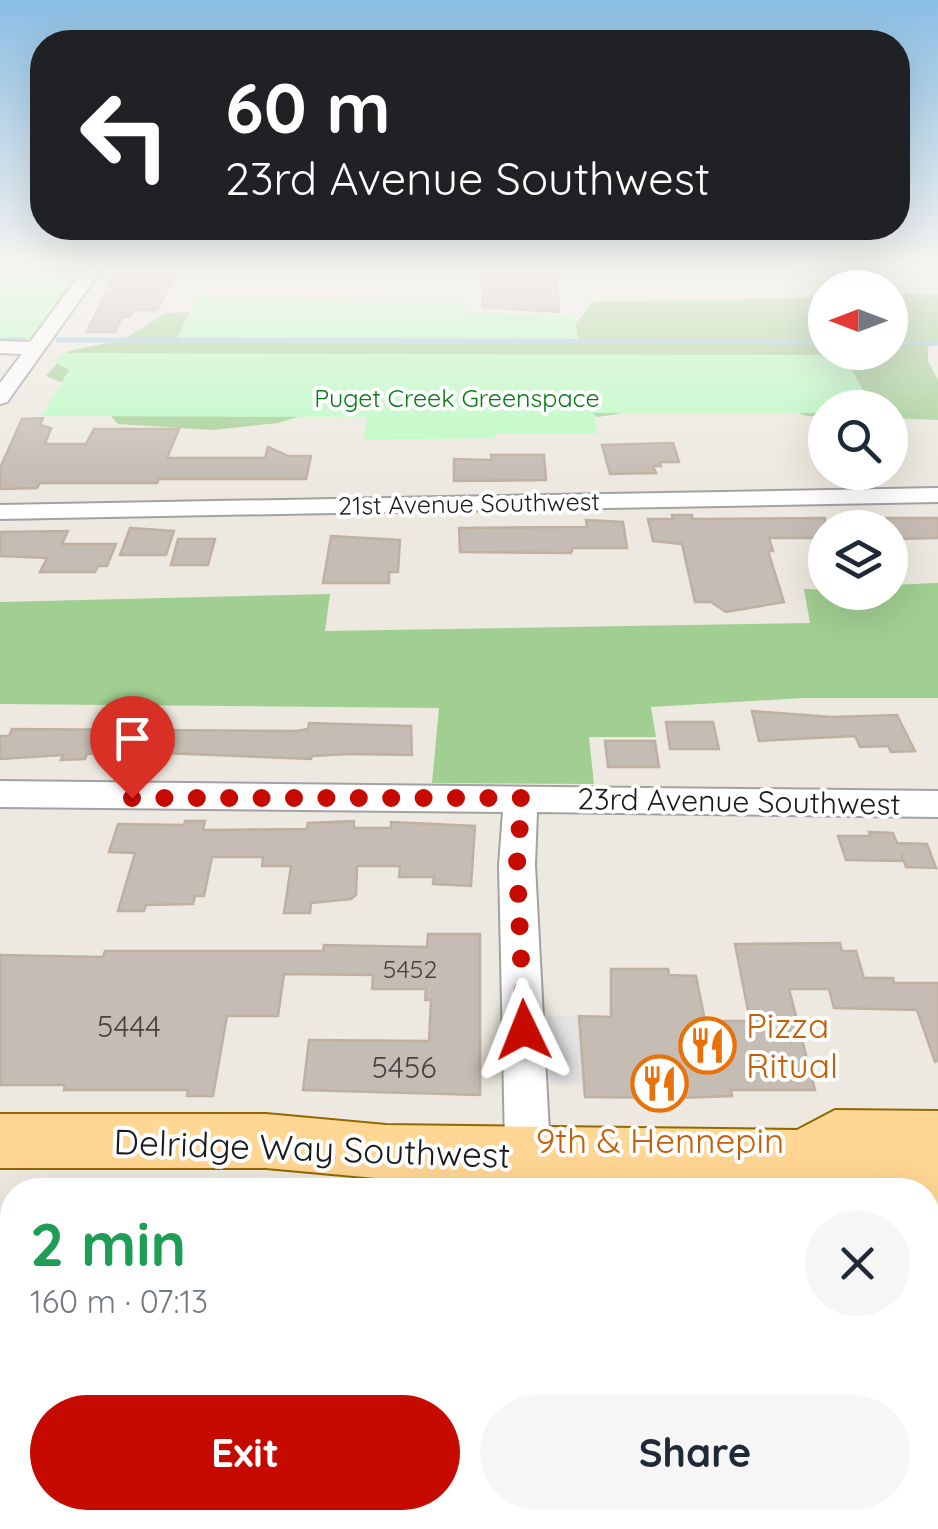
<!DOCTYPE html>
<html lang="en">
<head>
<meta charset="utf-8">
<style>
	body { margin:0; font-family:Quicksand,sans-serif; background:#f6f6f7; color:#1f2937; height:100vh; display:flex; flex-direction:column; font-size:38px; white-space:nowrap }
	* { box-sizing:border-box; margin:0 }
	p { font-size:32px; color:#747a83 }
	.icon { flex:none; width:55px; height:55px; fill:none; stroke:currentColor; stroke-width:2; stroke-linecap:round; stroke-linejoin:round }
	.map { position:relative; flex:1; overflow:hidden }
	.details { position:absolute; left:0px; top:1178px; width:940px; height:352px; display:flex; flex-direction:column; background:#fff; border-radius:40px 40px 0 0; box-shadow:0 10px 40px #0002 }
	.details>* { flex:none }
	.top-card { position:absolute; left:30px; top:30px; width:880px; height:210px; border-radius:40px; box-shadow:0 10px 40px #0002; background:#202124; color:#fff; overflow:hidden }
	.needle { width:65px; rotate:270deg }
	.fabs { position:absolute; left:808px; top:270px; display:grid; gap:20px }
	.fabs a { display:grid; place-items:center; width:100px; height:100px; border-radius:50%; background:#fff; box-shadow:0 10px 40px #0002; font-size:50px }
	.pin { position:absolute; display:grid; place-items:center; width:85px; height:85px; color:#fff; margin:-102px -42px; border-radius:50% 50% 50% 0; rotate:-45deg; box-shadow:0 0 10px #0007 }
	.pin .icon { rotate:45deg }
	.me { position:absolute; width:110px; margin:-55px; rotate:358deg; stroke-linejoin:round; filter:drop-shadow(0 0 8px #0008) }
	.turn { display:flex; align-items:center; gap:35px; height:210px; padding:0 30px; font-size:45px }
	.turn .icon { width:130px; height:130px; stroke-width:2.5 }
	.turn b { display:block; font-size:70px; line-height:85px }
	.round { display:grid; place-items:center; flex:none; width:105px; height:105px; border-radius:52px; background:#f6f6f7 }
	.head { display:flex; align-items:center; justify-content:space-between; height:170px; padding:0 30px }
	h1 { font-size:60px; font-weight:700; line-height:75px; color:#1e9e55 }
	.button { display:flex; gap:20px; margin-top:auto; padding:20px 30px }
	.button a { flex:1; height:115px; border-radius:60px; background:#c60a00; color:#fff; font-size:40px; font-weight:700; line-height:115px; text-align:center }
	.button a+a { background:#f6f6f7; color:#1f2937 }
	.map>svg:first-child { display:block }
</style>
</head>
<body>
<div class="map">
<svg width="938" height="1529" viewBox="0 0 938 1529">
	<rect width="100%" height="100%" fill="#ede9e0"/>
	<g fill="#a1cf92">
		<path d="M 890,294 L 938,294 L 938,344 L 928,346 L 928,361 L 938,380 L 938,420 L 890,418 L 890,408 L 825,408 L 825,416 L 806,416 L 753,392 L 598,417 L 539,386 L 353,399 L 278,423 L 213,430 L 118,424 L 89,393 L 46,376 L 68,351 L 123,340 L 165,313 L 307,307 L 576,323 L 592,302 L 825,297 L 825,352 L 890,352 Z"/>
		<path d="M 938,583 L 938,698 L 803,698 L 651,707 L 656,737 L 589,737 L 594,784 L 432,783 L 439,708 L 0,704 L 0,602 L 330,594 L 325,631 L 810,623 L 804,589 L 890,592 L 890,585 Z"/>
	</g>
	<g fill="#b8fbc1">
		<path d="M 6,268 L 85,268 L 31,344 L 0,344 L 0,275 Z"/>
		<path d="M 198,295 L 304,295 L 303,302 L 465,303 L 465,314 L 574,315 L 578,339 L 177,338 Z"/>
		<path d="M 61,353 L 843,355 L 873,407 L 825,408 L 825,413 L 594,413 L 597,434 L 495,434 L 495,438 L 364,440 L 367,417 L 41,416 L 69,370 L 55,362 Z"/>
	</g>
	<path fill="#e3e3e3" d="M 547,1016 L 579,1016 L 584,1085 L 550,1084 Z"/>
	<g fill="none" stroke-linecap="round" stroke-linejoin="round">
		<g stroke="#9dccde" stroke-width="5">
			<path d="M 0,340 L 24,340"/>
			<path d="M 58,340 L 825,342"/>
			<path d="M 890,343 L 938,343"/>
		</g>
	</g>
	<g fill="#c5bcb3" stroke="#bfb0a2" stroke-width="2.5">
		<path d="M 174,277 L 157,310 L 133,310 L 130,317 L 122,317 L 115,332 L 87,332 L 113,278 Z"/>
		<path d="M 482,277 L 557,278 L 559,312 L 483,307 Z"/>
		<path d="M 43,418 L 40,425 L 51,428 L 45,444 L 86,444 L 94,429 L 179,429 L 167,458 L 265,458 L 268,447 L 288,456 L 311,456 L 306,479 L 159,479 L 157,483 L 40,483 L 37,488 L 0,489 L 0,468 L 22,419 Z"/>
		<path d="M 673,443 L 679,462 L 660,462 L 661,466 L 653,466 L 656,473 L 610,474 L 602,445 Z"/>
		<path d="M 491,455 L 544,455 L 546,480 L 454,481 L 454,459 L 492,460 Z"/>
		<path d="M 672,515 L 692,515 L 693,519 L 825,518 L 825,538 L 769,538 L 773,551 L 768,551 L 784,602 L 726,612 L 711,602 L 695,602 L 682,544 L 653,541 L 648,519 L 673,519 Z"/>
		<path d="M 887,518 L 938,518 L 938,538 L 900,539 Z"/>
		<path d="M 586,520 L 623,522 L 627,548 L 573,548 L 571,553 L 460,552 L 459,528 L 587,527 Z"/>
		<path d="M 130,528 L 174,531 L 166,555 L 120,555 Z"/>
		<path d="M 68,531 L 62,544 L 116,544 L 107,566 L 98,566 L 95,572 L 40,572 L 47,558 L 0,556 L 0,532 Z"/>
		<path d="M 331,536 L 400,540 L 398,572 L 389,572 L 389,583 L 323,583 Z"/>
		<path d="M 178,539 L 215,539 L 208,565 L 171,565 Z"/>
		<path d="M 752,711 L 832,717 L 897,715 L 915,751 L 891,752 L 888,746 L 860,747 L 855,736 L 759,741 Z"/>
		<path d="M 666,722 L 713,722 L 719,749 L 670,749 Z"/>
		<path d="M 309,723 L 411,726 L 412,755 L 348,754 L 312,756 L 311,759 L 137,752 L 87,754 L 85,759 L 61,760 L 63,755 L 0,759 L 0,736 L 9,736 L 12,729 L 296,731 L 308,729 Z"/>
		<path d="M 605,741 L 655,741 L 659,767 L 608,767 Z"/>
		<path d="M 185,821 L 205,821 L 203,830 L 307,829 L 308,823 L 354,821 L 354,828 L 391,828 L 391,822 L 475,826 L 471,886 L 433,884 L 434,877 L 399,877 L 400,866 L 357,866 L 356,895 L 351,899 L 311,903 L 310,913 L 284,913 L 291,866 L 262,866 L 263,857 L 212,857 L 204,896 L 195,896 L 193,904 L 146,905 L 144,911 L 118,911 L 135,853 L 109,852 L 118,824 L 184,825 Z"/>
		<path d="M 869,832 L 893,833 L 897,843 L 927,844 L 936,868 L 906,867 L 901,854 L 903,861 L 846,860 L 838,836 L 870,836 Z"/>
		<path d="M 428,934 L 480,934 L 480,1095 L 303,1090 L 309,1040 L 429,1041 L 431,1000 L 425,1000 L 426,989 L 372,989 L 373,975 L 284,974 L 278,1016 L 227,1016 L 213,1096 L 187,1096 L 188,1090 L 64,1090 L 65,1085 L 0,1085 L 0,955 L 103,957 L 105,951 L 323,951 L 324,945 L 427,947 Z"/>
		<path d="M 840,943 L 842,951 L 856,951 L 864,978 L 893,978 L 894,983 L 938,983 L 938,1061 L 935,1062 L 917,1010 L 834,1008 L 829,989 L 789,989 L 815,1090 L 731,1090 L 732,1096 L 678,1098 L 585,1097 L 579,1016 L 611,1017 L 611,969 L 668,969 L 669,975 L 696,976 L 705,1021 L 750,1021 L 735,944 Z"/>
	</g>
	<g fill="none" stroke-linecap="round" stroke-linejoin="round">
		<defs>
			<g id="minor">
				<path d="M 86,266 L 102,269 L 7,402 L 0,404 L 0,383 L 22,354 L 0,353 L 0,341 L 30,342 Z"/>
				<path d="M 938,488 L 938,502 L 0,519 L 0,505 Z"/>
				<path d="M 0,781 L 938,791 L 938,817 L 537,812 L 535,865 L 552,1190 L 506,1190 L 499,865 L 503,812 L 0,807 Z"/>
				<rect x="513" y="1518" width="56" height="11"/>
			</g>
			<path id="major" d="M 835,1110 L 938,1111 L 938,1209 L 928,1209 L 928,1190 L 386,1179 L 266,1168 L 0,1168 L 0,1114 L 266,1114 L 386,1125 L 797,1130 Z"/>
		</defs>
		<use href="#minor" stroke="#a2a2a2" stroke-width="4"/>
		<use href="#major" stroke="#926900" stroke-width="4"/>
		<use href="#minor" fill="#fff" fill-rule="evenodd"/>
		<use href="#major" fill="#ffd693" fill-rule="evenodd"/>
	</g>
	<linearGradient id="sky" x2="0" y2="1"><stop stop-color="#8abee4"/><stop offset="0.55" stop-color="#f7f5f1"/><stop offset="1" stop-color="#f7f5f1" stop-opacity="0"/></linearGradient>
	<rect width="938" height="480" fill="url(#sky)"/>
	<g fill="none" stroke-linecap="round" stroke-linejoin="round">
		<path stroke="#c60a00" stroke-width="18" stroke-dasharray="0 32.4" d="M 132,798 L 522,798 L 517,864 L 524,1030"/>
	</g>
	<defs>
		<symbol id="restaurant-ring" viewBox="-11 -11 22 22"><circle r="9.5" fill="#fff" stroke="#e8710a" stroke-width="1.5"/><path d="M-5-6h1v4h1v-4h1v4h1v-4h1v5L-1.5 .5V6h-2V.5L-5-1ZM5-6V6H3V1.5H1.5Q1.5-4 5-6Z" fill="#e8710a"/></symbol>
	</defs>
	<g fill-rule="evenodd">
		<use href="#restaurant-ring" x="676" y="1014" width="63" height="63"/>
		<use href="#restaurant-ring" x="628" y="1052" width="63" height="63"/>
	</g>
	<g text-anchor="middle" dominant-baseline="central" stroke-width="8" stroke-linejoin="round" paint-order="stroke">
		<g font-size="25" fill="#067c16" stroke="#fff">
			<text x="457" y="397">Puget Creek Greenspace</text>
		</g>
		<g font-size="25" fill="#1b1b1b" stroke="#fff">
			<text transform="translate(469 503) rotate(-1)">21st Avenue Southwest</text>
		</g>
		<g font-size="25" fill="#464341">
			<text x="410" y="968">5452</text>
		</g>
		<g font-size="30" fill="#1b1b1b" stroke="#fff">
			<text transform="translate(739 801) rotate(1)">23rd Avenue Southwest</text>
		</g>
		<g font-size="30" fill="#464341">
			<text x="129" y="1026">5444</text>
			<text x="404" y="1067">5456</text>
		</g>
		<g font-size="35" fill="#c56008" stroke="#fff" text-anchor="start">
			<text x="746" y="1025">Pizza<tspan x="746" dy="40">Ritual</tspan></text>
			<text x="660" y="1140" text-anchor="middle">9th &amp; Hennepin</text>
		</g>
		<g font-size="35" fill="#1b1b1b" stroke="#fff">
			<text transform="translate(312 1148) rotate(2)">Delridge Way Southwest</text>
		</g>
	</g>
</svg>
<div class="fabs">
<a><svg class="needle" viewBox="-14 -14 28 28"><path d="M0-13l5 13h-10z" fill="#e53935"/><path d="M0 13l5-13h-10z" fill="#747a83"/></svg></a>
<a><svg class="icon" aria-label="search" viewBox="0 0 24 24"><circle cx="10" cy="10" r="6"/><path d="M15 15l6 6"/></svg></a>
<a><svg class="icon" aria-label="layers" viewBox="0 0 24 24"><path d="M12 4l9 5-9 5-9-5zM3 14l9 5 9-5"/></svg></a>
</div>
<div class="pin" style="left:132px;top:798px;background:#d93025"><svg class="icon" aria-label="arrive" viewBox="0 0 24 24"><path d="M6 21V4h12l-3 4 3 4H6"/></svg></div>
<svg class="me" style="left:524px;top:1030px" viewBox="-20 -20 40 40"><path d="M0-17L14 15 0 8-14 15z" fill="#c60a00" stroke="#fff" stroke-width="4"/></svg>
<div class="top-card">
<div class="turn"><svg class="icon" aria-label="left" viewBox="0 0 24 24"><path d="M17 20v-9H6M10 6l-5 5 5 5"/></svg><div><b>60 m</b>23rd Avenue Southwest</div></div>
</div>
<section class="details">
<div class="head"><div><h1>2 min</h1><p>160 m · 07:13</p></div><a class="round"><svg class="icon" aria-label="close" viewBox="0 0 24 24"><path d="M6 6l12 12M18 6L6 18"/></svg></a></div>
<div class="button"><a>Exit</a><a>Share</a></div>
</section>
</div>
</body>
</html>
